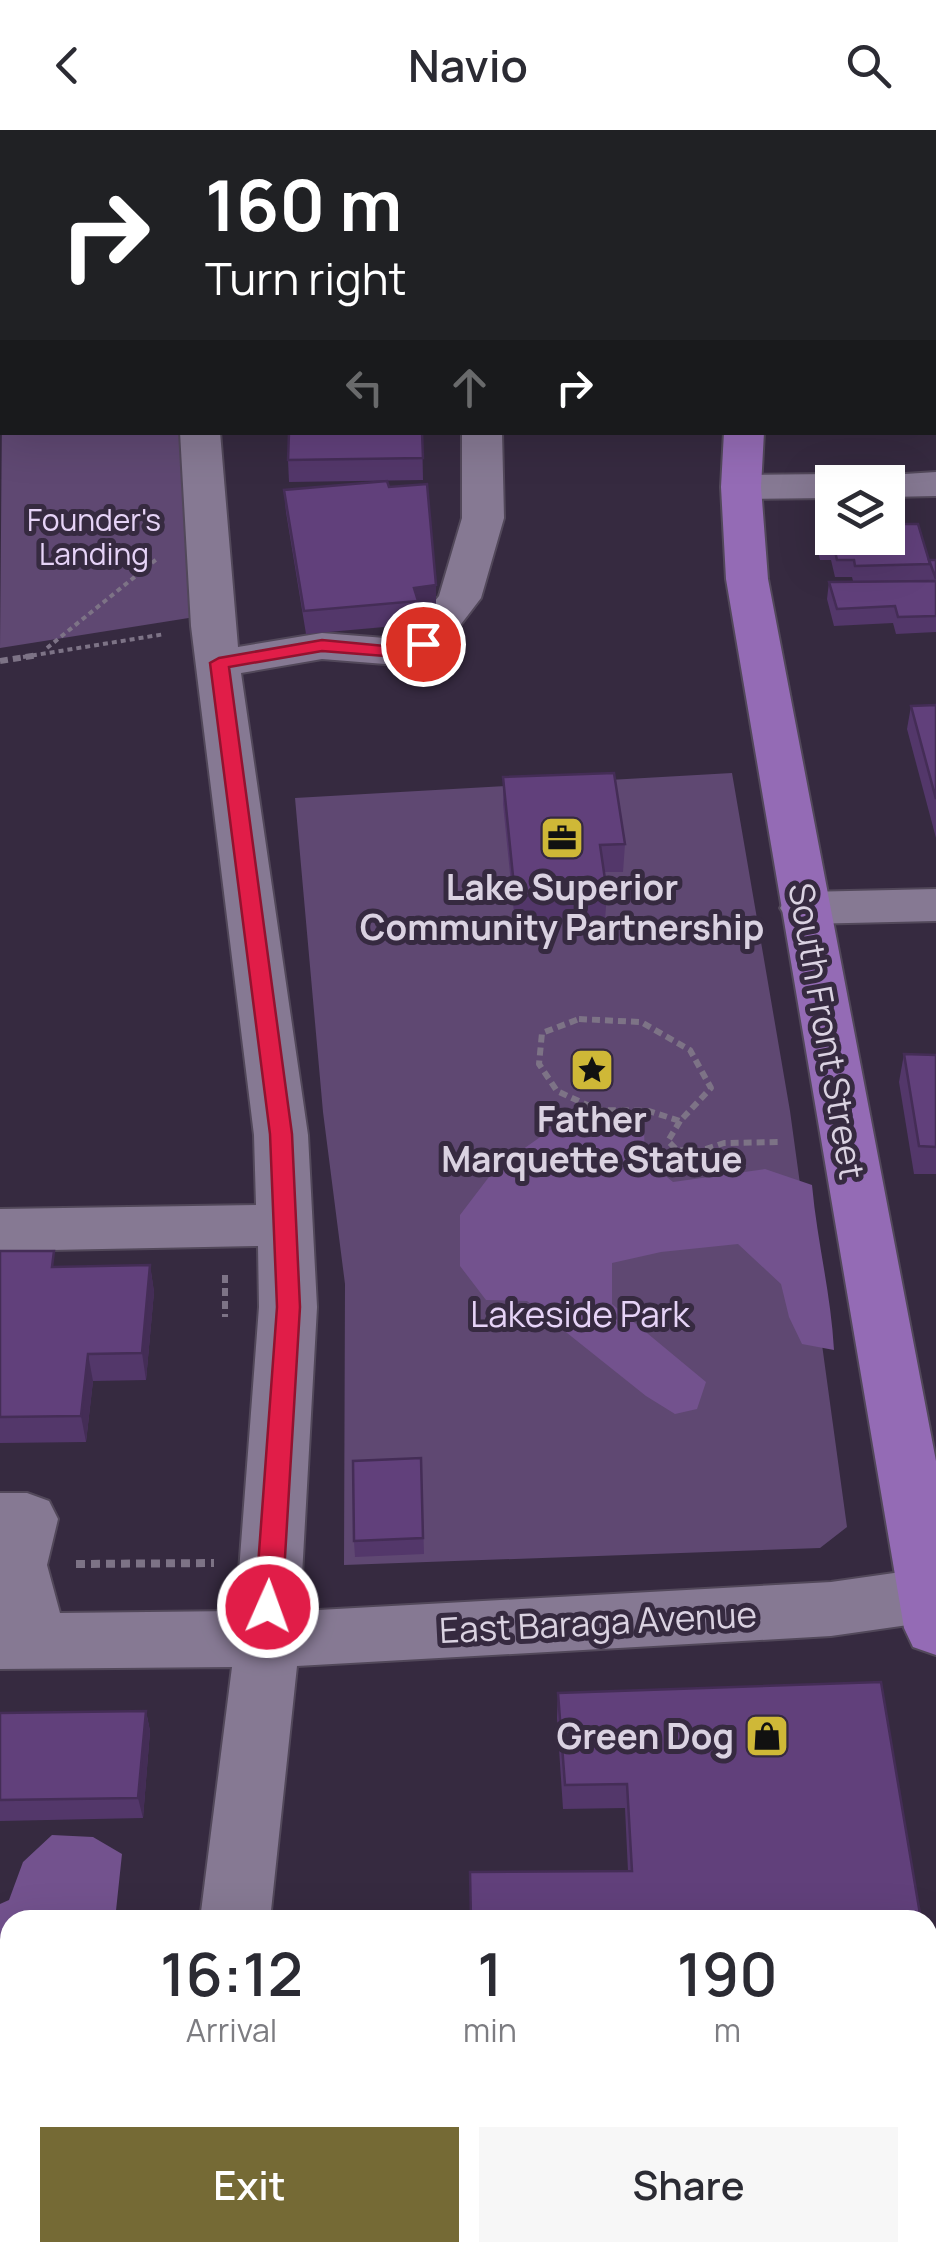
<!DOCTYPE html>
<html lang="en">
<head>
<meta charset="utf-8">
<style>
	body { margin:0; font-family:Manrope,sans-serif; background:#f7f7f7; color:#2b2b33; height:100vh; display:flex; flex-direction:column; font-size:38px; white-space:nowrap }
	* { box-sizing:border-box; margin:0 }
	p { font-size:32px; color:#7c7c81 }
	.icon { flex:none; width:55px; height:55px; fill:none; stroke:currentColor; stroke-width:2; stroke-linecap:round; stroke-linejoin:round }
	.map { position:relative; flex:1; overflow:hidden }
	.sheet { position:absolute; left:0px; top:1780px; width:938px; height:352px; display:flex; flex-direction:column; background:#fff; border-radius:30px 30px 0 0; box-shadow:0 10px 40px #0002 }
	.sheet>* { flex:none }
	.hud { position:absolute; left:0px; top:0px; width:938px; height:305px; box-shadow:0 10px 40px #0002; background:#202124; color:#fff; overflow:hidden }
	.buttons { position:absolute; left:815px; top:335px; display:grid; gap:20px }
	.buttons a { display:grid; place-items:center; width:90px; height:90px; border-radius:0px; background:#fff; box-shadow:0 10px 40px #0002; font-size:50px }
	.pin { position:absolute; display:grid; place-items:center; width:85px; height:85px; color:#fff; margin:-42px; border:5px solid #fff; border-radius:50%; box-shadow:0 2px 10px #0007 }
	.me { position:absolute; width:110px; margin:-55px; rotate:2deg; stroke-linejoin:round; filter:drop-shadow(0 0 8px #0008) }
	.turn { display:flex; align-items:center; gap:35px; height:210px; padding:0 40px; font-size:45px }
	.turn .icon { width:130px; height:130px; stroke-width:2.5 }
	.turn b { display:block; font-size:70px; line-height:85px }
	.lanes { display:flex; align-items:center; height:95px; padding:0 40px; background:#0003; justify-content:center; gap:50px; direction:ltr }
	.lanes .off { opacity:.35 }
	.eta { display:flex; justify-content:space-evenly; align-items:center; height:170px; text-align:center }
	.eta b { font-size:60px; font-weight:600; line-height:70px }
	.cta { display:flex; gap:20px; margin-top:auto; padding:20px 40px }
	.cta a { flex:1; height:115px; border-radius:0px; background:#756a35; color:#fff; font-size:40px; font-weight:600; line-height:115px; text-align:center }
	.cta a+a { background:#f7f7f7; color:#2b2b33 }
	header { display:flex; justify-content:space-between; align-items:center; height:130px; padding:0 40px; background:#fff; font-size:45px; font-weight:600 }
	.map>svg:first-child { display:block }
</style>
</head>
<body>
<header><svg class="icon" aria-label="back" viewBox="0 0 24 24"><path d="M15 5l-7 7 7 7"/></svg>Navio<svg class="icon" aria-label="search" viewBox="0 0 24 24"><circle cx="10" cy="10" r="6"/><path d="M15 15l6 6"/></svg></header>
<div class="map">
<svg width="936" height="2131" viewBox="0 0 936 2131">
	<rect width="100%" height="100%" fill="#362a40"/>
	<g fill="#5f4872">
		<path d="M 2,285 L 2,302 L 184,303 L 195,487 L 0,518 Z"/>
		<path d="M 732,643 L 790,981 L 847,1397 L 820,1418 L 344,1435 L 345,1154 L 323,982 L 295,668 Z"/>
	</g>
	<g fill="#73528e">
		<path d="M 563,991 L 644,999 L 645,1029 L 673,1052 L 765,1039 L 812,1055 C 817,1111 831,1164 834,1220 L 802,1214 L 789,1187 L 781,1154 L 738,1114 L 661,1122 L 612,1133 L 612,1174 L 706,1252 L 697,1279 L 675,1284 L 646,1266 L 527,1171 L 486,1170 L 460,1136 L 460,1085 L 495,1039 Z"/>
		<path d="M 52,1705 L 93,1707 L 122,1724 L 115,1790 L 10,1790 L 10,2122 L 76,2123 L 75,2131 L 0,2131 L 0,1774 L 9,1770 L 23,1732 Z"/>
	</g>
	<path fill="#8a67a6" stroke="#a287b8" stroke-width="2.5" d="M 0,0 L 131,0 L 2,2 L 0,227 Z"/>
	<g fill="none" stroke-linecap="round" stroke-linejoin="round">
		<defs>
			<g id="minor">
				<path d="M 180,302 L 220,302 L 238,517 L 322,503 L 385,508 L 408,504 L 439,466 L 462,388 L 462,302 L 502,302 L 504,388 L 481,468 L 439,523 L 385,534 L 322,529 L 241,543 L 308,1005 L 317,1177 L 300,1481 L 831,1452 L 936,1437 L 936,1491 L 831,1506 L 297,1536 L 270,1790 L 200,1790 L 232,1537 L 0,1539 L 0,1363 L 27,1363 L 49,1371 L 58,1389 L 47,1435 L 60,1483 L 236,1481 L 259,1177 L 258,1116 L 0,1121 L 0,1079 L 256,1075 L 254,1005 L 191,496 Z"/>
				<path d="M 936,342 L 936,366 L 888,367 L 888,352 L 869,352 L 874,346 Z"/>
				<path d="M 832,344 L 846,347 L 850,352 L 832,352 L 832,368 L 741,369 L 727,366 L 721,357 L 727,348 L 741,345 Z"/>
				<path d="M 936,759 L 936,791 L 805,794 L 788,790 L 780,778 L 788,766 L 805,762 Z"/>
				<path d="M 151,2122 L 227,2122 L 226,2131 L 150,2131 Z"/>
			</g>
			<g id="major">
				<path d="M 732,0 L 766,0 L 766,2 L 733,2 Z"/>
				<path d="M 724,302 L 764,302 L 761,357 L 768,449 L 936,1331 L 936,1525 L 913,1517 L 904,1498 L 726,449 L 721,357 Z"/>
			</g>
			<path id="highway" d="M 923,2 L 926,0"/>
		</defs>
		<use href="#minor" stroke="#52485a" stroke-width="4"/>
		<use href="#major" stroke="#52485a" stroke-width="4"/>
		<use href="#highway" stroke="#52485a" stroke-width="59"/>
		<g stroke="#7d7386" stroke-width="4" stroke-dasharray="5 4" stroke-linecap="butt">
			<path d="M 47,518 L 158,428"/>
			<path d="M 23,527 L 165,504"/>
		</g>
		<g stroke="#7d7386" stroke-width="6" stroke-dasharray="8 5" stroke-linecap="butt">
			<path d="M 0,531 L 38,525"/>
			<path d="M 579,889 L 641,892 L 690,920 L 711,958 L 680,991 L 649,981 L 598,980 L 557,961 L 539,934 L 542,903 Z"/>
			<path d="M 680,991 L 668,1011 L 677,1020 L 700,1021 L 724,1013 L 780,1012"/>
			<path d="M 225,1145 L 225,1187"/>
		</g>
		<path stroke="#7d7386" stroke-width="8" stroke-dasharray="9 6" stroke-linecap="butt" d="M 76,1434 L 214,1433"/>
		<use href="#minor" fill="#867993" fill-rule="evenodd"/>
		<use href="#major" fill="#946bb5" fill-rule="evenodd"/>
		<use href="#highway" stroke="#9e62cc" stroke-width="55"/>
	</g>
	<g fill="#53376a">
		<path d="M 422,302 L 423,350 L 289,352 L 288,330 Z"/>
		<path d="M 284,360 L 436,455 L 436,477 L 418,480 L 418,494 L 306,504 L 286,382 Z"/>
		<path d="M 818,396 L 929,431 L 936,430 L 936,502 L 896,504 L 893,493 L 834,496 L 827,469 L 829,452 L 853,451 L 852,447 L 835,447 L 831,430 L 820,430 L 816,413 Z"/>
		<path d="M 936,575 L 936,708 L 907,599 L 911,576 Z"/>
		<path d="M 503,647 L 625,714 L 623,742 L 604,742 L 607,763 L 605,790 L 515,793 L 503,674 Z"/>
		<path d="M 904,924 L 936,925 L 936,1044 L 914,1044 L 899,952 Z"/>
		<path d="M 0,1121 L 57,1137 L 150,1135 L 154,1162 L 146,1250 L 93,1251 L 86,1312 L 0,1313 Z"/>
		<path d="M 421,1328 L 424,1424 L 355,1427 L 354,1411 Z"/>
		<path d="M 558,1563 L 921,1790 L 628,1741 L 625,1678 L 563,1679 L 557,1588 Z"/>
		<path d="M 146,1581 L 150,1601 L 143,1688 L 0,1691 L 0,1583 Z"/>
		<path d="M 667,2122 L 928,2122 L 936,2131 L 667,2131 Z"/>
	</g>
	<g fill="#442d56">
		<path d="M 436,455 L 436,477 L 418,480 L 418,471 L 414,458 Z"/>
		<path d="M 150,1135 L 154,1162 L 146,1250 L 142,1223 Z"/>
		<path d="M 88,1224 L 93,1251 L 86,1312 L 81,1286 Z"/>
		<path d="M 146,1581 L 150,1601 L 143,1688 L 138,1668 Z"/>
	</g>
	<g fill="#61407b" stroke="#442d56" stroke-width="2.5">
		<path d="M 405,0 L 525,0 L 523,2 L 403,2 Z"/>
		<path d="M 935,137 L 936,137 L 935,183 Z"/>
		<path d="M 935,259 L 936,259 L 935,292 Z"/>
		<path d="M 289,302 L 422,302 L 423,328 L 288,330 Z"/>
		<path d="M 387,351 L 389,357 L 427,354 L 436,455 L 414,458 L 418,471 L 304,481 L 284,360 Z"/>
		<path d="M 888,394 L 918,394 L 930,434 L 855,436 L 854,430 L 837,430 L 833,413 L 823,413 L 818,396 L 832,396 L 832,408 L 888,408 Z"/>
		<path d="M 929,430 L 936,430 L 936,449 Z"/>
		<path d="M 936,451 L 936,486 L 898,487 L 895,476 L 837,479 L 829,452 Z"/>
		<path d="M 936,575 L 936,669 L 911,576 Z"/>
		<path d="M 614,643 L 625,714 L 600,715 L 607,763 L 515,766 L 503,647 Z"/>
		<path d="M 904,924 L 936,925 L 936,1017 L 919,1016 Z"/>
		<path d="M 0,1121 L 54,1121 L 52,1137 L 150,1135 L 142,1223 L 88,1224 L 81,1286 L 0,1287 Z"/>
		<path d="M 421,1328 L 423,1408 L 354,1411 L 353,1331 Z"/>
		<path d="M 881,1552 L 921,1790 L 471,1790 L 470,1742 L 632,1741 L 627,1654 L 565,1655 L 558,1563 Z"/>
		<path d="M 146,1581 L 138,1668 L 0,1670 L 0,1583 Z"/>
		<path d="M 928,1830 L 936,1887 L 936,2131 L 672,2131 L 671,2122 L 928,2122 Z"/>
	</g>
	<path fill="#e11d48" stroke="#92132f" stroke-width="2.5" d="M 423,509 L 429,511 L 429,518 L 385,526 L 322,521 L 229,537 L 292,1004 L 300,1177 L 282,1477 L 278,1485 L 268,1488 L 259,1485 L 255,1477 L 277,1177 L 270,1004 L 210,533 L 219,528 L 322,510 L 385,516 Z"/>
	<defs>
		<symbol id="office-square" viewBox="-11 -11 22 22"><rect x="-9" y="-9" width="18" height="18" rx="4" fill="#cfb837" stroke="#362a40"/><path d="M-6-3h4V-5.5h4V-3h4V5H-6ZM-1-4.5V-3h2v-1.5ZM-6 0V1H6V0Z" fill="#111"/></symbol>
		<symbol id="sight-square" viewBox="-11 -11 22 22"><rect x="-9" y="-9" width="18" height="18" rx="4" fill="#cfb837" stroke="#362a40"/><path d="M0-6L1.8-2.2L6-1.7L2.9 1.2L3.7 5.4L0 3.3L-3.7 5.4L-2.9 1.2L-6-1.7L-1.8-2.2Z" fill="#111"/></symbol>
		<symbol id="shop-square" viewBox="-11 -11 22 22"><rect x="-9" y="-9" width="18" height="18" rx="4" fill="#cfb837" stroke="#362a40"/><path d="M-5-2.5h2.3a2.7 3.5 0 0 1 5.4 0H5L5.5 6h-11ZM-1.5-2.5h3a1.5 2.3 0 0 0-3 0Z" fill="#111"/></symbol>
	</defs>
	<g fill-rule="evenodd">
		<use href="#office-square" x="537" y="683" width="50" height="50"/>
		<use href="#sight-square" x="567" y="915" width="50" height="50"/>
		<use href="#shop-square" x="742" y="1581" width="50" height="50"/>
	</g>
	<g text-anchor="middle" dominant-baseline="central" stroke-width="10" stroke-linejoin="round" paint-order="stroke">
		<g font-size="30" fill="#e6d3f7" stroke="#362a40">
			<text x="94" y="389">Founder's<tspan x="94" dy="34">Landing</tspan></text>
		</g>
		<g font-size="35" font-weight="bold" fill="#dad2e1" stroke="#362a40">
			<text x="562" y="757">Lake Superior<tspan x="562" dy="40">Community Partnership</tspan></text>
			<text x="592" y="989">Father<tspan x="592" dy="40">Marquette Statue</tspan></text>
			<text x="734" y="1606" text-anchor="end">Green Dog</text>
		</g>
		<g font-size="35" fill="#dad2e1" stroke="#362a40">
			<text transform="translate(827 901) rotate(80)">South Front Street</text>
			<text transform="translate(598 1492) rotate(-3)">East Baraga Avenue</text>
		</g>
		<g font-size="35" fill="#e6d3f7" stroke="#362a40">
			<text x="580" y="1184">Lakeside Park</text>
		</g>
	</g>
</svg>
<div class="buttons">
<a><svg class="icon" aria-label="layers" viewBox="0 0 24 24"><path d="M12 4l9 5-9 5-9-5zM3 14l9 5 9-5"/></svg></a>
</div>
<div class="pin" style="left:423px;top:514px;background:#d93025"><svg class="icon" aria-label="arrive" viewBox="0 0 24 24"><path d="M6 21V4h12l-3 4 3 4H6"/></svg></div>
<svg class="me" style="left:268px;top:1477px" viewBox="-20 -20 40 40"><circle r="17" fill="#e11d48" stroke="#fff" stroke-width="3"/><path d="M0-11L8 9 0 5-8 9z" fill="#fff"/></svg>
<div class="hud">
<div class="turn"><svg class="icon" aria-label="right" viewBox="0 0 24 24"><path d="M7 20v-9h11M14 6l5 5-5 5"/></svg><div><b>160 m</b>Turn right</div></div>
<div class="lanes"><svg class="icon off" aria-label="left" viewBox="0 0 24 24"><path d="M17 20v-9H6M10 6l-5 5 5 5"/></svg><svg class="icon off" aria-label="ahead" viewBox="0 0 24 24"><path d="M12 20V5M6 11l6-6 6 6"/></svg><svg class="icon" aria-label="right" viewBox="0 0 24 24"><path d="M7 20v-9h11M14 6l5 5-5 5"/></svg></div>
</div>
<section class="sheet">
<div class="eta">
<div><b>16:12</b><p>Arrival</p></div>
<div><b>1</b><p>min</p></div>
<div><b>190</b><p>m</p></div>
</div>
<div class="cta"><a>Exit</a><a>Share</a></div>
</section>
</div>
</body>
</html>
